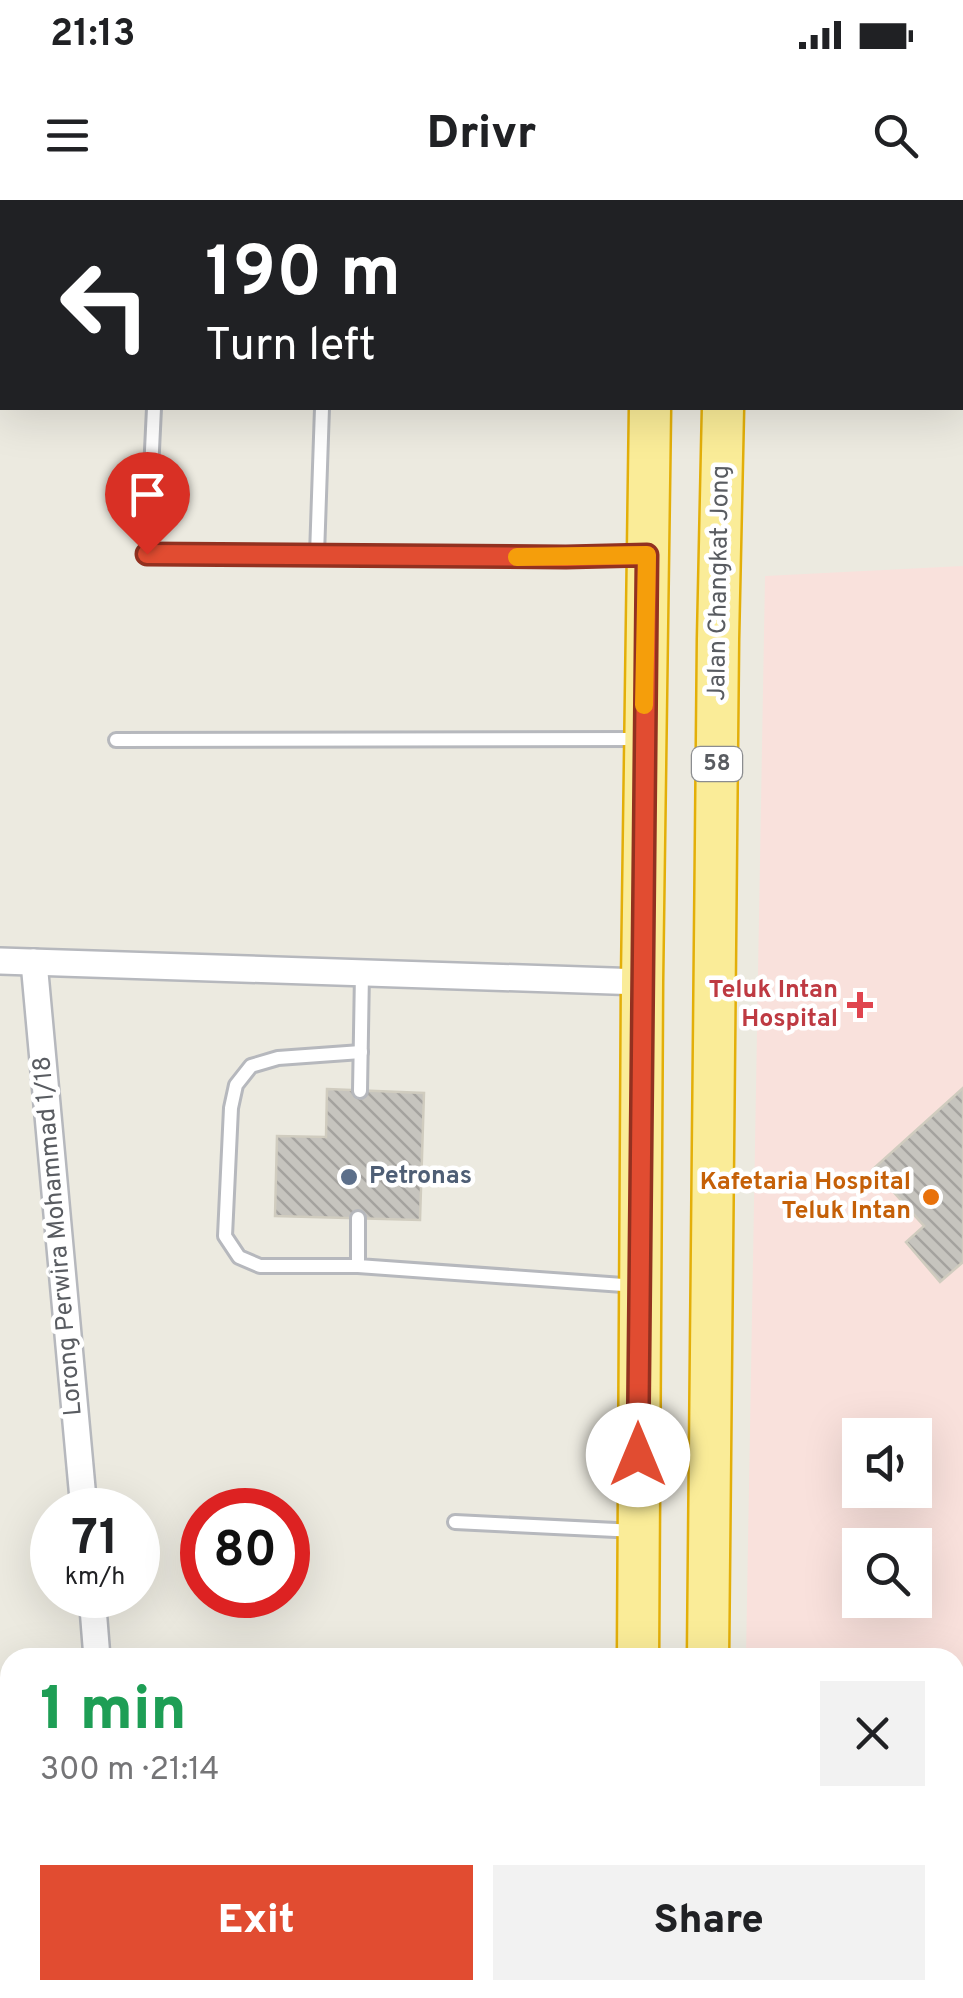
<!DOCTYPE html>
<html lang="en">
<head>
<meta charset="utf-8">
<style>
	body { margin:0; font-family:Overpass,sans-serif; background:#f2f2f2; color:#202124; height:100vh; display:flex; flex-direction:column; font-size:38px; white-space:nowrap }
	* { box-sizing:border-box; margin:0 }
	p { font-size:32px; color:#757577 }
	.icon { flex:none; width:55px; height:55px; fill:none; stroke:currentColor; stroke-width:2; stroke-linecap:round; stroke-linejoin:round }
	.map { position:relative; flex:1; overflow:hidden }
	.details { position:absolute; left:0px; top:1448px; width:965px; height:352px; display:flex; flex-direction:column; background:#fff; border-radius:30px 30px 0 0; box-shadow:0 10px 40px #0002 }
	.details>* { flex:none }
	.top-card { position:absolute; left:0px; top:0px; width:965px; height:210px; box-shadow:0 10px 40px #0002; background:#202124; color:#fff; overflow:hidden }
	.tools { position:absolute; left:842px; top:1218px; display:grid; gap:20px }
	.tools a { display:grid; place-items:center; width:90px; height:90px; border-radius:0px; background:#fff; box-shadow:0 10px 40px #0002; font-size:50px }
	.speed { position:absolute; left:30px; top:1288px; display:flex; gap:20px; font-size:50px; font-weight:700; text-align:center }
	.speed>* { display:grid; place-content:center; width:130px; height:130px; border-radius:50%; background:#fff; box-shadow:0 10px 40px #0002; line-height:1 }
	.speed small { font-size:25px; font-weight:400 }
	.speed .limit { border:15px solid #d22; background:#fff; color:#111 }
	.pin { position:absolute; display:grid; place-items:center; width:85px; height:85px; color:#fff; margin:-102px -42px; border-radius:50% 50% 50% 0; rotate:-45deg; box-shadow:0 0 10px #0007 }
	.pin .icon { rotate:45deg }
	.me { position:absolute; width:110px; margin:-55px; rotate:0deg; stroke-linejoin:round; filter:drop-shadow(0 0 8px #0008) }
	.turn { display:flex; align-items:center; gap:35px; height:210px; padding:0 40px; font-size:45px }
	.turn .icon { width:130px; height:130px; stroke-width:2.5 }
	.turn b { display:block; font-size:70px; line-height:85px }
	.round { display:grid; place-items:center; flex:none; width:105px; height:105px; border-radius:0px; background:#f2f2f2 }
	.overview { display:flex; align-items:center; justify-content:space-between; height:170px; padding:0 40px }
	h1 { font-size:60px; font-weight:800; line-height:75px; color:#1e9e55 }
	.action { display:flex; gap:20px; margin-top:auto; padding:20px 40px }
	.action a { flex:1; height:115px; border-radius:0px; background:#e14c31; color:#fff; font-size:40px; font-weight:800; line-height:115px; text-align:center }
	.action a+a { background:#f2f2f2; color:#202124 }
	.status { display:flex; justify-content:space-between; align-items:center; height:70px; padding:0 50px; background:#fff; direction:ltr }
	.status svg { height:28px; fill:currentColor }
	header { display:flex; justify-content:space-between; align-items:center; height:130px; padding:0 40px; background:#fff; font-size:45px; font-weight:800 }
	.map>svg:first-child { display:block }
</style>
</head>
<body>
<div class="status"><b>21:13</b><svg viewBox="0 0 49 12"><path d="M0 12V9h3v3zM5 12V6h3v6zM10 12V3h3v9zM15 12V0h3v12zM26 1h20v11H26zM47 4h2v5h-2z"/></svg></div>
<header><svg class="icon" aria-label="menu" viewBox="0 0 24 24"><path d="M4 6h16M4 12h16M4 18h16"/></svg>Drivr<svg class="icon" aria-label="search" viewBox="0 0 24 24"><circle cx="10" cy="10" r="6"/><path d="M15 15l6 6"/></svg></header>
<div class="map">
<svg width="963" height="1798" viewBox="0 0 963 1798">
	<defs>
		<pattern id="park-dots" width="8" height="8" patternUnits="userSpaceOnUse" patternTransform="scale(2.5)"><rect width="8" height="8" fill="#bde3c0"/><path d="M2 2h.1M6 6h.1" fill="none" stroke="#9dbb9f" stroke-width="1.8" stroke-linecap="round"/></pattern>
		<pattern id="building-back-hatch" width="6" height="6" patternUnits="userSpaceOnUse" patternTransform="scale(2.5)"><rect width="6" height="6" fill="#c6c4be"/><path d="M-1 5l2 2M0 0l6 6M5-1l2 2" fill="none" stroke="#a4a29e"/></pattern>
	</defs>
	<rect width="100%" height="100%" fill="#eceae0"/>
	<path fill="#f9e1dc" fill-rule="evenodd" d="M 963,366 L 963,1798 L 740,1798 L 740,1790 L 955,1790 L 955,1458 L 746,1457 L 765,376 ZM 860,1235 L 915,1235 L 915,1290 L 860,1290 ZM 860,1345 L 915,1345 L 915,1400 L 860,1400 Z"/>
	<path fill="url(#park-dots)" d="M 963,1789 L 963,1798 L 769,1798 L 769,1790 Z"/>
	<g fill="url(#building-back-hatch)" stroke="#d0ccbf" stroke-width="2.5">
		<path d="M 963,888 L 963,1062 L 940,1082 L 906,1042 L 924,1026 L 873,969 Z"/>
		<path d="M 327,889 L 424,893 L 420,1020 L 275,1016 L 277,936 L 326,937 Z"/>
	</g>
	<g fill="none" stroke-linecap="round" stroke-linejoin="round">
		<defs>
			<g id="service">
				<path d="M 893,0 L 893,2"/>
				<path d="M 962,136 L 963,136"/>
				<path d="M 154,208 L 147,355 L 566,357 L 644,355"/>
				<path d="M 317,355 L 322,208"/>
				<path d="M 116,540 L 641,539"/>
				<path d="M 360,891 L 362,773"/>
				<path d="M 358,1018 L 358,1066 L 637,1086"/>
				<path d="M 358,1066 L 260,1066 L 239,1057 L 225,1036 L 231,908 L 236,885 L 251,866 L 278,858 L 361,852"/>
				<path d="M 455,1322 L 636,1331"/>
			</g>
			<g id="minor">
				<path d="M 0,761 L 642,782"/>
				<path d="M 34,762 L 84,1310"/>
				<path d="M 92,1395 L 97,1458"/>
				<path d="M 0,1628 L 10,1628"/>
				<path d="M 119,1790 L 120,1798"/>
			</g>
			<g id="trunk">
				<path d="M 653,2 L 653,0"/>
				<path d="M 726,2 L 726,0"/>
				<path d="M 778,2 L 779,0"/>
				<path d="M 638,1458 L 642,782 L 650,208"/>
				<path d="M 708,1458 L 718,439 L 723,208"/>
				<path d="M 635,1798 L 635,1790"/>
				<path d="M 710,1798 L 715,1790"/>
			</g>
		</defs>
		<use href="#service" stroke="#b6b8bd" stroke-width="18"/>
		<use href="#minor" stroke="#b6b8bd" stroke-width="30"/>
		<use href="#trunk" stroke="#e3af09" stroke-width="45"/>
		<use href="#service" stroke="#fff" stroke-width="12"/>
		<use href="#minor" stroke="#fff" stroke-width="25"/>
		<use href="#trunk" stroke="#faec98" stroke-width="40"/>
	</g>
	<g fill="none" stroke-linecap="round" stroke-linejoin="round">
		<defs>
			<path id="route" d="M 147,354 L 566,357 L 647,355 L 638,1255"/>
		</defs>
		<use href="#route" stroke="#923120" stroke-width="25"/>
		<use href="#route" stroke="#e14c31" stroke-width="18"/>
		<path stroke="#f59e0b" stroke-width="18" d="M 517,357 L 647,355 L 644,505"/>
	</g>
	<path fill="#e0444e" stroke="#fff" stroke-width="4" d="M855 790h10v10h10v10h-10v10h-10v-10h-10v-10h10z"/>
	<circle fill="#5c6f8a" stroke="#fff" stroke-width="4" cx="349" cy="977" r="10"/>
	<circle fill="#e8710a" stroke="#fff" stroke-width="4" cx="931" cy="997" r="10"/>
	<g text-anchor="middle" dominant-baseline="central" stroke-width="9" stroke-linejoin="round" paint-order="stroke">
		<rect fill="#fff" stroke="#8b8d90" stroke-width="2.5" x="692" y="547" width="50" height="34" rx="8"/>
		<g font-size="22" font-weight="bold" fill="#595c61">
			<text x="717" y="564">58</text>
		</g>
		<g font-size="25" fill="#595c61" stroke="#fff">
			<text transform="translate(720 383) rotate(-89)">Jalan Changkat Jong</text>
			<text transform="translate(59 1036) rotate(-95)">Lorong Perwira Mohammad 1/18</text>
		</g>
		<g font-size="25" font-weight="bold" fill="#be3a42" stroke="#fff" text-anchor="end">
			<text x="838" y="791">Teluk Intan<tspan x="838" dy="29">Hospital</tspan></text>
		</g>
		<g font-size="25" font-weight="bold" fill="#4e5e75" stroke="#fff" text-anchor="start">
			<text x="369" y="977">Petronas</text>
		</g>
		<g font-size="25" font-weight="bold" fill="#c56008" stroke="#fff" text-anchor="end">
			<text x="911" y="983">Kafetaria Hospital<tspan x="911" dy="29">Teluk Intan</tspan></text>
		</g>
	</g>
</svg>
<div class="tools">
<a><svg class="icon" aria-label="sound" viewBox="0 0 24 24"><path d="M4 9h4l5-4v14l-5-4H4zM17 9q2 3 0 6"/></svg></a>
<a><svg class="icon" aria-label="search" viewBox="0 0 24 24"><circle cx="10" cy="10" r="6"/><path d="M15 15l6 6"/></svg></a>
</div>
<div class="speed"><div>71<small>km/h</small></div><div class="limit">80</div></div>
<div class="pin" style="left:147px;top:354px;background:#d93025"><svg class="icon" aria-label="arrive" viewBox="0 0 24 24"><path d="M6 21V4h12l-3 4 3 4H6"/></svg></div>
<svg class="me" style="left:638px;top:1255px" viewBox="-20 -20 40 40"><circle r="19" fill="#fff"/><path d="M0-13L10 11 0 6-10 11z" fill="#e14c31"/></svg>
<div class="top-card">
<div class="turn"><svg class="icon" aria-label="left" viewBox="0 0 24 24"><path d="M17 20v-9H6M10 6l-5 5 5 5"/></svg><div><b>190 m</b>Turn left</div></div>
</div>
<section class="details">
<div class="overview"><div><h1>1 min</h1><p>300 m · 21:14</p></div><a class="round"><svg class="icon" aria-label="close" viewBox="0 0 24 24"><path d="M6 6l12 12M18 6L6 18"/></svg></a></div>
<div class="action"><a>Exit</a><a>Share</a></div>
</section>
</div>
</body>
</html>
